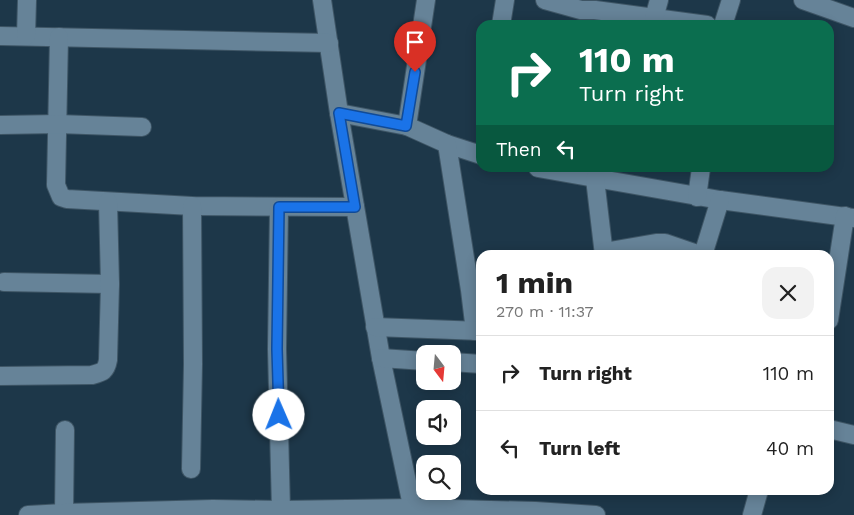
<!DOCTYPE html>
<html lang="en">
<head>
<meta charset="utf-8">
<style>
	body { margin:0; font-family:"Work Sans",sans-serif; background:#f2f2f2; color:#222; height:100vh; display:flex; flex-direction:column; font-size:19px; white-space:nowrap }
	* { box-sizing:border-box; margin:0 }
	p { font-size:16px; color:#767676 }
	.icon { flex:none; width:28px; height:28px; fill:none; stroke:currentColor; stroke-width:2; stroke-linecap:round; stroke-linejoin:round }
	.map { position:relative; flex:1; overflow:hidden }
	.side { position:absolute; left:476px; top:250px; width:358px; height:245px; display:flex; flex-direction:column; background:#fff; border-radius:15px; box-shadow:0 2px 12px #0003 }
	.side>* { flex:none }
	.guide { position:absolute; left:476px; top:20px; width:358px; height:152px; border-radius:15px; box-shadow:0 2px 12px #0003; background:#0b6e4f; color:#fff; overflow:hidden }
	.needle { width:32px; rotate:164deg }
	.tools { position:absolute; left:416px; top:345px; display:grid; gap:10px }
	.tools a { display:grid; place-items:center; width:45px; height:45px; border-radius:10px; background:#fff; box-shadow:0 2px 12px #0003; font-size:25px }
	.pin { position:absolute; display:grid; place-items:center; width:42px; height:42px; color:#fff; margin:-51px -21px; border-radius:50% 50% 50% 0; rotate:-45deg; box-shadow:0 0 5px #0007 }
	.pin .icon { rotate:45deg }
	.me { position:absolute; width:55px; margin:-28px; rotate:359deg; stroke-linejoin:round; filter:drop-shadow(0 0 4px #0008) }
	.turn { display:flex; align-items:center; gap:18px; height:105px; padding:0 20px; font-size:22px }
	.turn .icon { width:65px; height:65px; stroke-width:2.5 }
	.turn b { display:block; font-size:35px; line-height:42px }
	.then { display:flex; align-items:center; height:48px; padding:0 20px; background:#0003; gap:10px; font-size:19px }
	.round { display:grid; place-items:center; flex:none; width:52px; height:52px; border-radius:15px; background:#f2f2f2 }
	.overview { display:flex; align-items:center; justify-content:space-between; height:85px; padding:0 20px }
	h1 { font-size:30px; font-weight:700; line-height:38px }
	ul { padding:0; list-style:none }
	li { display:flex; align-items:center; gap:15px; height:75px; padding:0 20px; border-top:1px solid #e0e0e0 }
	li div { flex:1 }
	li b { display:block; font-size:19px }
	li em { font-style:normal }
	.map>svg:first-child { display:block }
</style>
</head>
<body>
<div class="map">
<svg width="854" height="515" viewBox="0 0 854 515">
	<rect width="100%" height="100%" fill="#1d3749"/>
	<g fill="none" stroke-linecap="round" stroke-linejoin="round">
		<defs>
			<g id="minor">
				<path d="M 322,0 L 339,113 L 381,358 L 414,515"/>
				<path d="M 545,0 L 581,10 L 595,10 L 707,25"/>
				<path d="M 803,0 L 854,18"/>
				<path d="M 654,18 L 659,0"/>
				<path d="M 501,25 L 505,0"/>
				<path d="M 723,25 L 731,0"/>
				<path d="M 0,36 L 329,43"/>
				<path d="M 26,36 L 27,0"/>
				<path d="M 59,37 L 56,185 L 61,197 L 67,199 L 192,206 L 355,207"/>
				<path d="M 339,113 L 407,126 L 447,144 L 481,155"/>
				<path d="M 0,125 L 58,124 L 142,127"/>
				<path d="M 407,126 L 426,0"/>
				<path d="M 447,144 L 470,290 L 475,331"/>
				<path d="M 538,168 L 720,200 L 854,218"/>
				<path d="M 595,179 L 604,255"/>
				<path d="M 697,197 L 701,168"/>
				<path d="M 279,207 L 277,349 L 281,510"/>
				<path d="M 604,252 L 656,243 L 665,243 L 700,255"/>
				<path d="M 703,255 L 720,200"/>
				<path d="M 4,282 L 110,284"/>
				<path d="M 829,320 L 845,216"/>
				<path d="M 375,327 L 481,331"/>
				<path d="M 381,358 L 425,361"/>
				<path d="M 452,362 L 481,364"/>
				<path d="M 0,376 L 92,375 C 103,372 106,371 108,360 L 110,284 L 108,202"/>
				<path d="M 829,429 L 854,435"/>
				<path d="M 191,469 L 193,364 L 192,206"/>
				<path d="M 64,513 L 65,430"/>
				<path d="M 28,515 L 64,513 L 213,509 L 281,510 L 412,508 L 535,511 L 596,515"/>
				<path d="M 752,515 L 759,490"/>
			</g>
		</defs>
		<use href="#minor" stroke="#3e5565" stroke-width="20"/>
		<use href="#minor" stroke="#668398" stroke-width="18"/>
	</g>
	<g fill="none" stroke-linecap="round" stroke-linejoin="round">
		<defs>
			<path id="route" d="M 279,415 L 277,349 L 279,207 L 355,207 L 339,113 L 406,126 L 415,72"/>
		</defs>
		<use href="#route" stroke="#114b97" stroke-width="12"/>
		<use href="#route" stroke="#1a73e8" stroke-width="9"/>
	</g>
</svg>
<div class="tools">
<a><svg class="needle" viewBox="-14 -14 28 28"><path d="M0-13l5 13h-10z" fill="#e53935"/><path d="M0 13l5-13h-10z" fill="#767676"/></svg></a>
<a><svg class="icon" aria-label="sound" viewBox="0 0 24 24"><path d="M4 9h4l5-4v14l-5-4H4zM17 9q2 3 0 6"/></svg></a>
<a><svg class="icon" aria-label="search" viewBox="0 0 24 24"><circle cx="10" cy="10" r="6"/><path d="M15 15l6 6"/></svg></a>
</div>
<div class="pin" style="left:415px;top:72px;background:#d93025"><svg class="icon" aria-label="arrive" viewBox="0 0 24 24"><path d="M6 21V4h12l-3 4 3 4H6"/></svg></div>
<svg class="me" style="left:279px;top:415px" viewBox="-20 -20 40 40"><circle r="19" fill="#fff"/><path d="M0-13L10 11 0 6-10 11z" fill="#1a73e8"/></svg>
<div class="guide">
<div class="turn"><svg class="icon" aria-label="right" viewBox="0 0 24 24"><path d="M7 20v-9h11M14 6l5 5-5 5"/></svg><div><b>110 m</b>Turn right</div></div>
<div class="then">Then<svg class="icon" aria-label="left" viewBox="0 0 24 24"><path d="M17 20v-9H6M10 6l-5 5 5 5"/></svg></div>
</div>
<section class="side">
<div class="overview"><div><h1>1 min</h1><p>270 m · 11:37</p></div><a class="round"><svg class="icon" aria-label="close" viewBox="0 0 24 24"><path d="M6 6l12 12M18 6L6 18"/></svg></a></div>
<ul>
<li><svg class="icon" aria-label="right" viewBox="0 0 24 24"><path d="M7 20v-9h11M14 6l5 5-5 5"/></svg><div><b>Turn right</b></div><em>110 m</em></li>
<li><svg class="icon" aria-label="left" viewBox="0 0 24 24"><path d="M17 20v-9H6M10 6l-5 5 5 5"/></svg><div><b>Turn left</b></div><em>40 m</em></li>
</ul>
</section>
</div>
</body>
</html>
